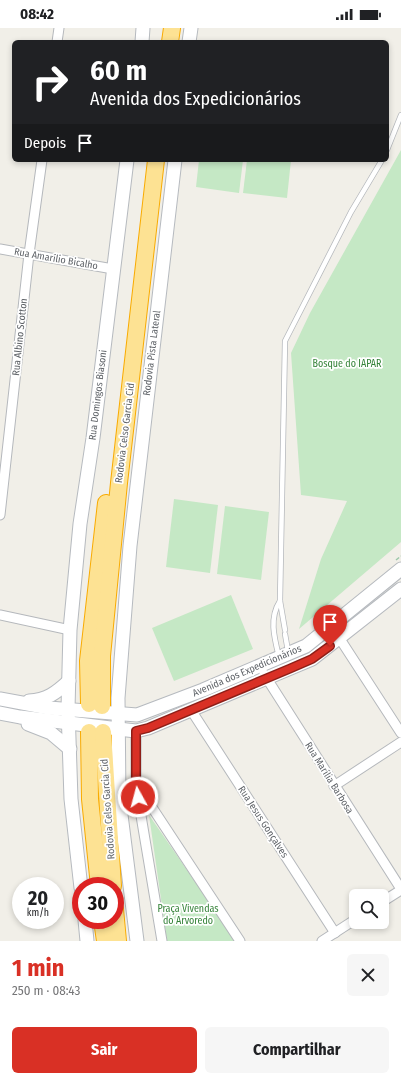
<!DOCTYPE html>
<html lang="pt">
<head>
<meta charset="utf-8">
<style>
	body { margin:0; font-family:"Fira Sans Condensed",sans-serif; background:#f6f6f6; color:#202124; height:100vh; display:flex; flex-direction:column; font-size:15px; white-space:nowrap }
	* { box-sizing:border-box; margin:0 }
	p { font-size:13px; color:#757577 }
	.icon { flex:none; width:22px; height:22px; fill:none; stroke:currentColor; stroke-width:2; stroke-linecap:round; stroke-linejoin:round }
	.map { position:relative; height:913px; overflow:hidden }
	.drawer { display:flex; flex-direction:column; background:#fff; flex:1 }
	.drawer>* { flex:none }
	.top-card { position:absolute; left:12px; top:12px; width:377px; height:122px; border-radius:6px; box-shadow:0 2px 6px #0003; background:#202124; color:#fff; overflow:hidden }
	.fabs { position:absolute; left:349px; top:861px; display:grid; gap:8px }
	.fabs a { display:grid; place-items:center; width:40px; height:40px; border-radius:6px; background:#fff; box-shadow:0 2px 6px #0003; font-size:20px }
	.speed { position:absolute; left:12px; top:849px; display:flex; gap:8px; font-size:20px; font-weight:700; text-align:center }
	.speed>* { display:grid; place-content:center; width:52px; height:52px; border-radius:50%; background:#fff; box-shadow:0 2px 6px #0003; line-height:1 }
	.speed small { font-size:10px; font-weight:400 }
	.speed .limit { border:6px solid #d22; background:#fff; color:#111 }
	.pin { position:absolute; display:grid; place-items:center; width:34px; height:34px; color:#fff; margin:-41px -17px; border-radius:50% 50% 50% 0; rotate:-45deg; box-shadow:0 0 4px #0007 }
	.pin .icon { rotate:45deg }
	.me { position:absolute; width:44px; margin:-22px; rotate:353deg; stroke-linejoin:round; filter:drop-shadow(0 0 3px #0008) }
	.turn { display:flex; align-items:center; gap:14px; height:84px; padding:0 12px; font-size:18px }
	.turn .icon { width:52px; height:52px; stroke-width:2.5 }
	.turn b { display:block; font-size:28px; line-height:34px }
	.then { display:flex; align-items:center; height:38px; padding:0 12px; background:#0003; gap:8px; font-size:15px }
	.round { display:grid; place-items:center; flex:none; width:42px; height:42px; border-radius:6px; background:#f6f6f6 }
	.overview { display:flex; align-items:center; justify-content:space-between; height:68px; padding:0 12px }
	h1 { font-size:24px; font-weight:700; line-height:30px; color:#d93025 }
	.action { display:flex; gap:8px; margin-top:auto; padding:8px 12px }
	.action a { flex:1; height:46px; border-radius:6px; background:#d93025; color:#fff; font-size:16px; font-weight:700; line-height:46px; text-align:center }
	.action a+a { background:#f6f6f6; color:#202124 }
	.status { display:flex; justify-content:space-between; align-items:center; height:28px; padding:0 20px; background:#fff; direction:ltr }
	.status svg { height:11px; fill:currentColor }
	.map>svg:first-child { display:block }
</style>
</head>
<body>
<div class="status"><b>08:42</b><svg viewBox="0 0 49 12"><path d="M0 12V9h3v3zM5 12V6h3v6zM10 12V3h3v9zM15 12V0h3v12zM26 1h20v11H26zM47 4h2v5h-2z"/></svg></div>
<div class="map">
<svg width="401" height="913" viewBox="0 0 401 913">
	<rect width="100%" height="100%" fill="#f1efe8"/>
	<g fill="#c5e8c5">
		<path d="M 401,122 L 401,514 L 299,601 L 321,531 L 347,473 L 301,467 L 291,325 L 310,285 Z"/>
		<path d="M 199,132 L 243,132 L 239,165 L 196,159 Z"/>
		<path d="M 247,132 L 291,132 L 287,170 L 243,165 Z"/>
		<path d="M 174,471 L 218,477 L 210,545 L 166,539 Z"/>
		<path d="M 225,478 L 269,484 L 261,552 L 217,546 Z"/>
		<path d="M 231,567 L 253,621 L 174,653 L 152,600 Z"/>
		<path d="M 149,787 L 236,913 L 167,913 Z"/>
	</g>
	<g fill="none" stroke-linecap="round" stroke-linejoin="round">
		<defs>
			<g id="lane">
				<path d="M 387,122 L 401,87"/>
				<path d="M 285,602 L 280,573 L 285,313 L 351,184 L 382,132"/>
				<path d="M 285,606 L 288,623"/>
				<path d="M 279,629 C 274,609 269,590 280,573"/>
			</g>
			<g id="street">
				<path d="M 57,14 L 59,0"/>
				<path d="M 0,221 L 113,241"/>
				<path d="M 0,487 L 29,226 L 42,132"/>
				<path d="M 0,587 L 70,602"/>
				<path d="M 340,611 L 401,705"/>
				<path d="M 264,646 L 401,861"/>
				<path d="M 191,682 L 335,905"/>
				<path d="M 136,703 L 136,755 L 240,913"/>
				<path d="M 136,758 L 162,913"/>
				<path d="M 334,758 L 401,714"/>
				<path d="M 382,874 L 401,862"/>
				<path d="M 322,913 L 356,891"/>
			</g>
			<g id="secondary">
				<path d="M 142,14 L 143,0"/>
				<path d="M 189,14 L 191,0"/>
				<path d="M 0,671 L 49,680 L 137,687 L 203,662 L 306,618 L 401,541"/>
				<path d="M 29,673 C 47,672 56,665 69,653"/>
				<path d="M 0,685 L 20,689 L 127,702 L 136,703 L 148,700 L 312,631 L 401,561"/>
				<path d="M 28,696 L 51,705 L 70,721"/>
				<path d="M 81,860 L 71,771 L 68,681 L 70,602 L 80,496 L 93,410 L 127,132"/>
				<path d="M 85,892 L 87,913"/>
				<path d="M 137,913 L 119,771 L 118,670 L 130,518 L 175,132"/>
			</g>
			<g id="highway">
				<path d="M 170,14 L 172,0"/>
				<path d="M 89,676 L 88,633 L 106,475"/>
				<path d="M 102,678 L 102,628 L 119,455 L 156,132"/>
				<path d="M 89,704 L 90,771 L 99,858"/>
				<path d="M 103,704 L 113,858"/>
				<path d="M 115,881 L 118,913"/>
				<path d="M 102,892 L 105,913"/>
			</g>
		</defs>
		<use href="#lane" stroke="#b5b8bc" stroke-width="6"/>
		<use href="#street" stroke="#b5b8bc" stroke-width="11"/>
		<use href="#secondary" stroke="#b6babf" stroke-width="15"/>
		<use href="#highway" stroke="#f9ab00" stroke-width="18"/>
		<path stroke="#9cc7a9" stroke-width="1.5" stroke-dasharray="4 2" stroke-linecap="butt" d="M 396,532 L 401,528"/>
		<use href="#lane" stroke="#fff" stroke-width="4.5"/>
		<use href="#street" stroke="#fff" stroke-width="9"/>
		<use href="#secondary" stroke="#fff" stroke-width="13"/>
		<use href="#highway" stroke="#fde293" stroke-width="16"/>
	</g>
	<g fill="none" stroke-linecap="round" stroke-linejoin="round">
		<defs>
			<path id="route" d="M 138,769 L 136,755 L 136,703 L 148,700 L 289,641 L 312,631 L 330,618"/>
		</defs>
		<use href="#route" stroke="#8d1f18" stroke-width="10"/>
		<use href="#route" stroke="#d93025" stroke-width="7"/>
	</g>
	<g text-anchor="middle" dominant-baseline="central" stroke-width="3.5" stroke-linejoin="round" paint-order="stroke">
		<g font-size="10" fill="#5f6368" stroke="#fff">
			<text transform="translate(56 231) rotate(10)">Rua Amarílio Bicalho</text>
			<text transform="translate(20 309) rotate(-84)">Rua Albino Scotton</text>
			<text transform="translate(152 325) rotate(-83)">Rodovia Pista Lateral</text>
			<text transform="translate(98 367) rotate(-83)">Rua Domingos Biasoni</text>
			<text transform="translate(125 405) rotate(-83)">Rodovia Celso Garcia Cid</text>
			<text transform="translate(247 643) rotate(-23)">Avenida dos Expedicionários</text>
			<text transform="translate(329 750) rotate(58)">Rua Marília Barbosa</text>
			<text transform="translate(108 781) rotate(-94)">Rodovia Celso Garcia Cid</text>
			<text transform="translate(263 794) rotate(57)">Rua Jesus Gonçalves</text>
		</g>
		<g font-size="10" fill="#348238" stroke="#fff">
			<text x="347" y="336">Bosque do IAPAR</text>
			<text x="188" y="881">Praça Vivendas<tspan x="188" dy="12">do Arvoredo</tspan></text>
		</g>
	</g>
</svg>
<div class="fabs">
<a><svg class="icon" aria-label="search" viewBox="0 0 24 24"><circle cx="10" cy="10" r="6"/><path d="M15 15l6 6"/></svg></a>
</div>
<div class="speed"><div>20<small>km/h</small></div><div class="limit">30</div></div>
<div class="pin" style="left:330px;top:618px;background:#d93025"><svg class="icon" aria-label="arrive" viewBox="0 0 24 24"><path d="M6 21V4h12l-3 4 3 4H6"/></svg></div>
<svg class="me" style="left:138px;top:769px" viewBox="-20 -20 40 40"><circle r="17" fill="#d93025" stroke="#fff" stroke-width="3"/><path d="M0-11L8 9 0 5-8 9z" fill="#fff"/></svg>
<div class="top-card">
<div class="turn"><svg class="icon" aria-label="right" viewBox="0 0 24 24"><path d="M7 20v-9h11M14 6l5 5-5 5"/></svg><div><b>60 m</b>Avenida dos Expedicionários</div></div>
<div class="then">Depois<svg class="icon" aria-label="arrive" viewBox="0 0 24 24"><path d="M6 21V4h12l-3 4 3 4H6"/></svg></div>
</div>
</div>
<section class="drawer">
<div class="overview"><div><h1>1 min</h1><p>250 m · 08:43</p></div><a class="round"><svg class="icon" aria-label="close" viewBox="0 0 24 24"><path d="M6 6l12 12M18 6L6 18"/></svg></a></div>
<div class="action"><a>Sair</a><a>Compartilhar</a></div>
</section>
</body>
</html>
